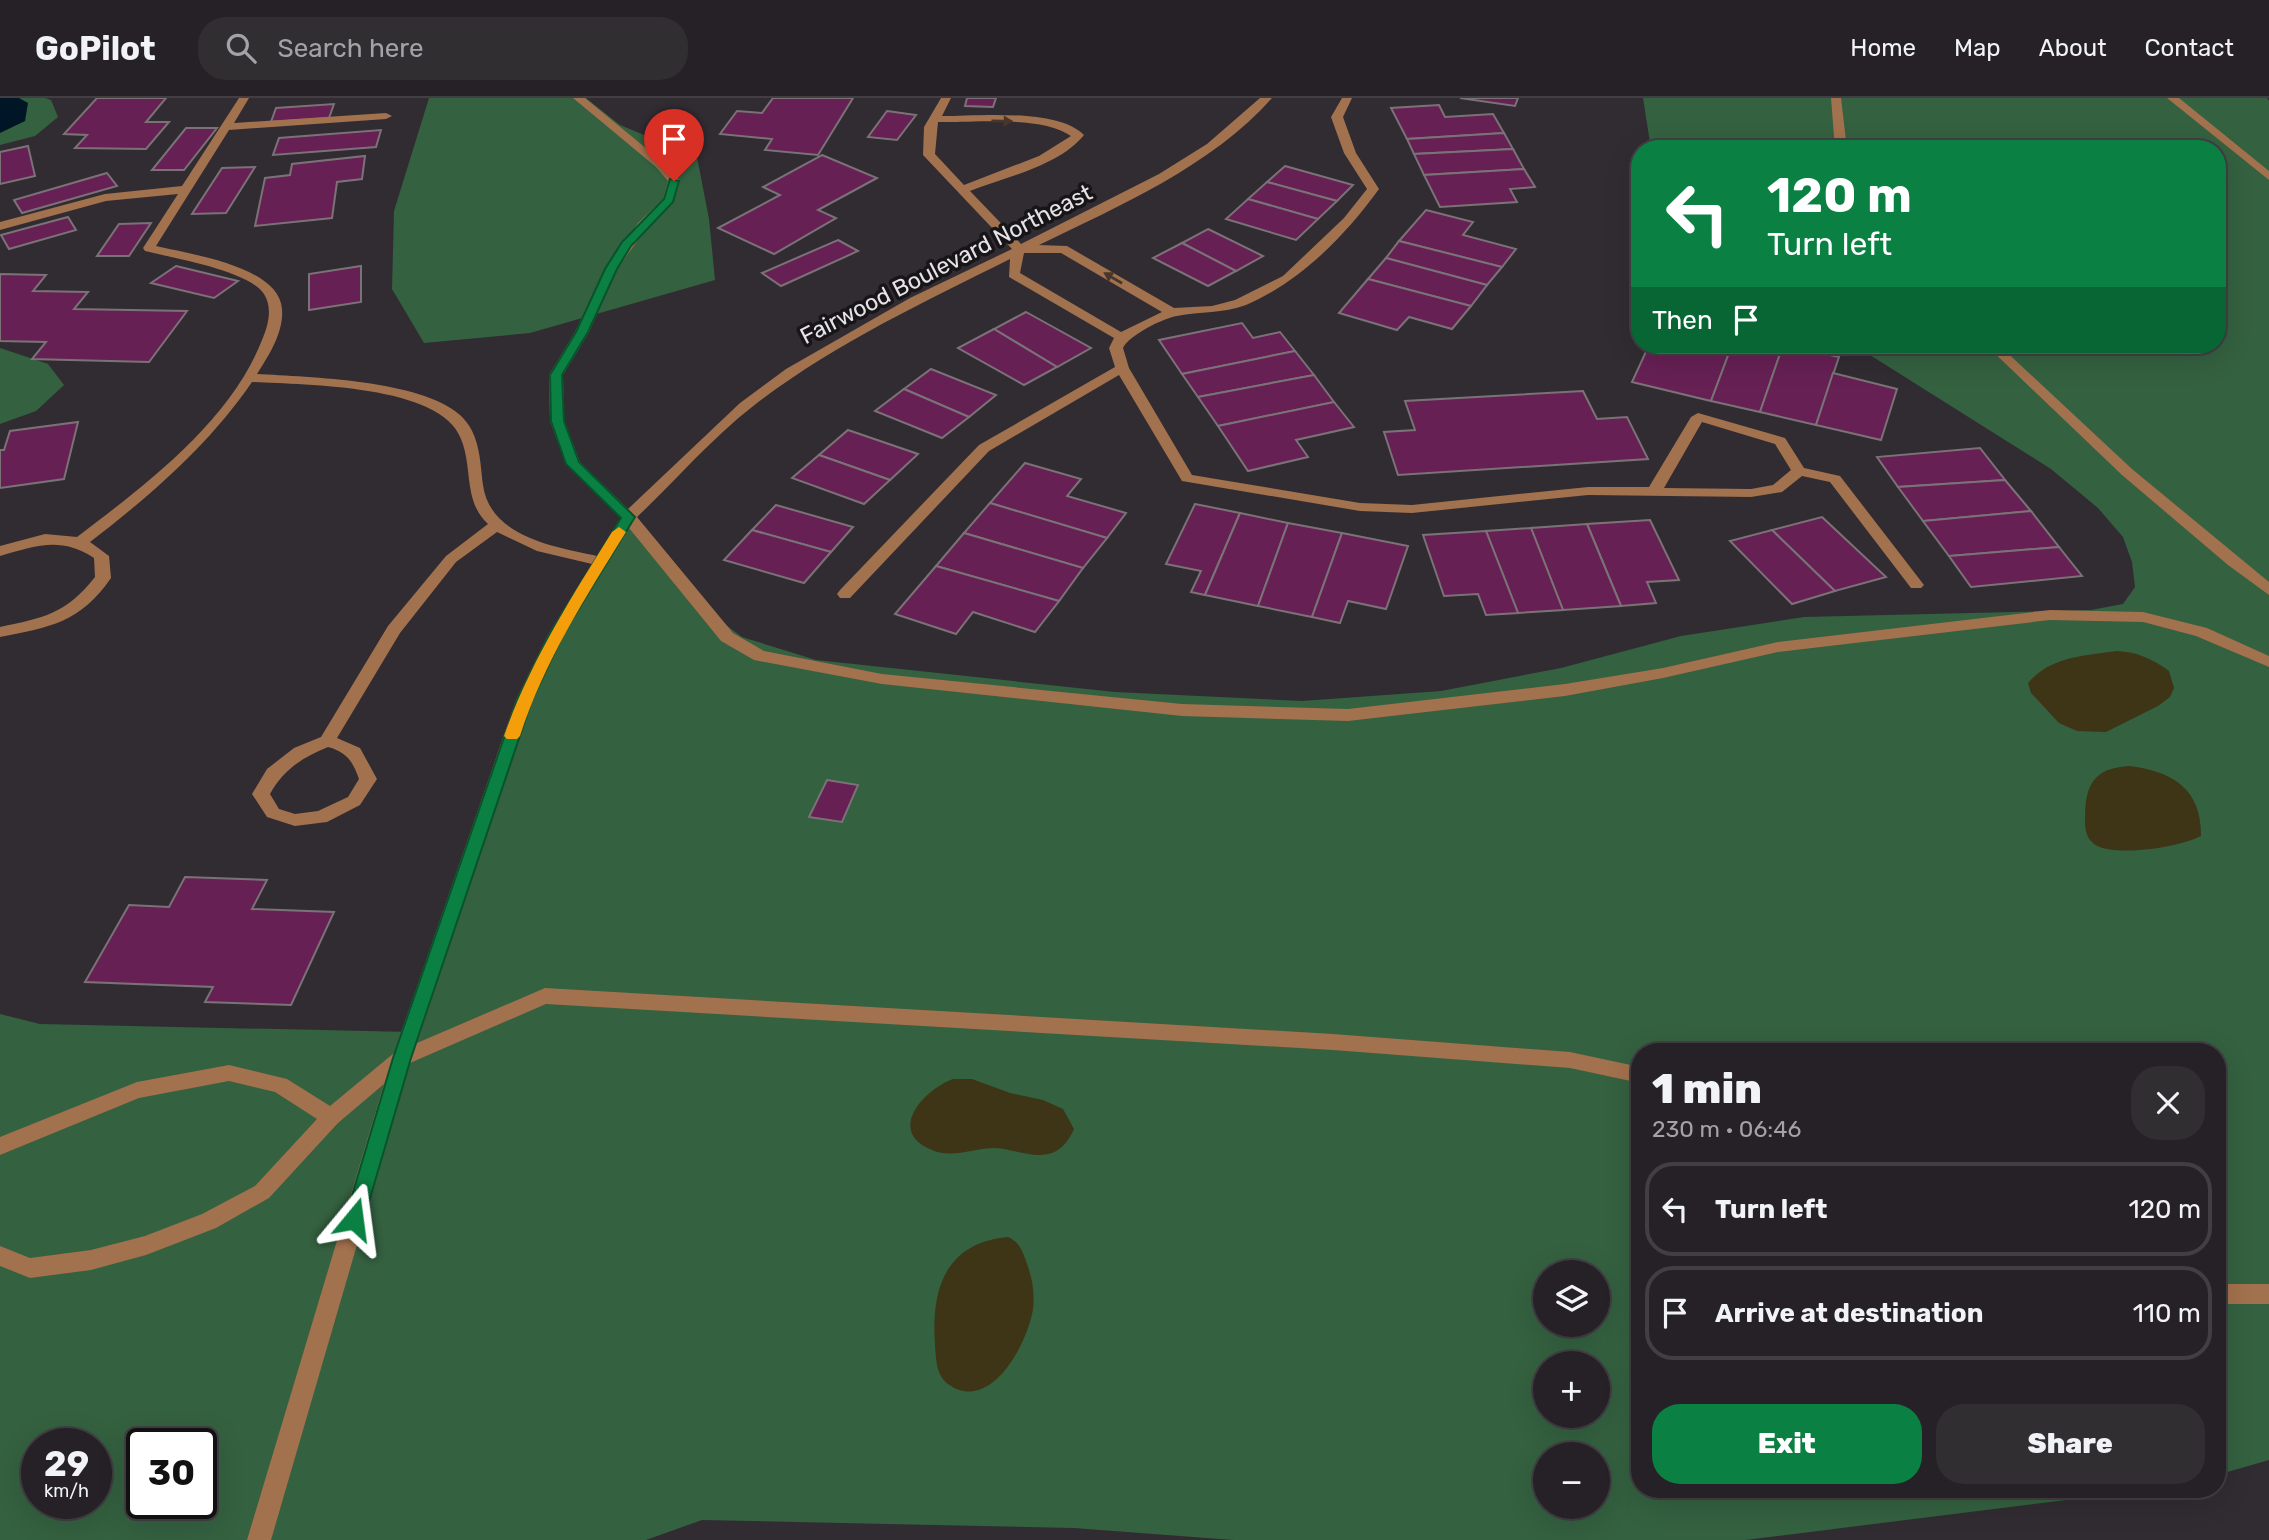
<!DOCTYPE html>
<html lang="en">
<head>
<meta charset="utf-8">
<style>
	body { margin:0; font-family:Rubik,sans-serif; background:#312e32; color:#f1f3f6; height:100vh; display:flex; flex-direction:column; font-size:26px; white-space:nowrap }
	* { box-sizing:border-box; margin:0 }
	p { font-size:23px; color:#a3a3a7 }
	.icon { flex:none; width:38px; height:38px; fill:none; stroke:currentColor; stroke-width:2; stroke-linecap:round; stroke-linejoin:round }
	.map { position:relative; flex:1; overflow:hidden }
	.panel { position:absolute; left:1631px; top:945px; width:595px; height:455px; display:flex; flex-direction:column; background:#252126; border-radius:28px; box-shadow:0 7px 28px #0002,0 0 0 2px #423e43 }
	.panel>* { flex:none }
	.guide { position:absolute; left:1631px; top:42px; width:595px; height:214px; border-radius:28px; box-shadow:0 7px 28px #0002,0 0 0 2px #423e43; background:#0b8043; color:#fff; overflow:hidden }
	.tools { position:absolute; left:1533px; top:1162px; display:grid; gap:14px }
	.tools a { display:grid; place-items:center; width:77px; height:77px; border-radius:50%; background:#252126; box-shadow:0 7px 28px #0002,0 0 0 2px #423e43; font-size:35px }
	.speed { position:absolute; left:21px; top:1330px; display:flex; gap:14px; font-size:35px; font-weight:700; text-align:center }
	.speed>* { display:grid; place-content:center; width:91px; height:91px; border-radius:50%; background:#252126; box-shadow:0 7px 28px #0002,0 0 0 2px #423e43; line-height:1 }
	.speed small { font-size:18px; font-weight:400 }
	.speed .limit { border:4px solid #111; border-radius:10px; background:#fff; color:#111 }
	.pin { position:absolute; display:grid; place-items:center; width:60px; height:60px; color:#fff; margin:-72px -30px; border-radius:50% 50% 50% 0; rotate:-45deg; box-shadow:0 0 7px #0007 }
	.pin .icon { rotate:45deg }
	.me { position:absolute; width:77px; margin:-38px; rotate:16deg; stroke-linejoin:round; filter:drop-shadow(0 0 5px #0008) }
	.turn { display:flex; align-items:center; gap:24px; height:147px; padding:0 21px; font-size:32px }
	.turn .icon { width:91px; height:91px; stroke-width:2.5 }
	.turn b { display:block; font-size:49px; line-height:60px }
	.then { display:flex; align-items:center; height:66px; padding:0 21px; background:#0003; gap:14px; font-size:26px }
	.round { display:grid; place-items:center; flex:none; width:74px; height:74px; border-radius:28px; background:#312e32 }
	.summary { display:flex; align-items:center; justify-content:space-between; height:119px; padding:0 21px }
	h1 { font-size:42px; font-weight:800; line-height:52px }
	.action { display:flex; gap:14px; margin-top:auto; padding:14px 21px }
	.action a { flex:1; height:80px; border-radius:28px; background:#0b8043; color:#fff; font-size:28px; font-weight:800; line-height:80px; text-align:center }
	.action a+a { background:#312e32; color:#f1f3f6 }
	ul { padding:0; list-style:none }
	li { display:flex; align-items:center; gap:21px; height:94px; margin:0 14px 10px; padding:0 7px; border:4px solid #423e43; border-radius:28px }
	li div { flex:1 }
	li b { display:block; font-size:26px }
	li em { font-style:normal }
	header { display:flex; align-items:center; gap:42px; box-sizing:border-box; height:98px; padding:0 35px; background:#252126; border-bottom:2px solid #423e43 }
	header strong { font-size:33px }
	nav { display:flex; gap:38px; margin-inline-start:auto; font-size:24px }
	.search { width:490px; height:63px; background:#312e32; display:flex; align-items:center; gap:18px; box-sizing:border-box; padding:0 24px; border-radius:28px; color:#a3a3a7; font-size:26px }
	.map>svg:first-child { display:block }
</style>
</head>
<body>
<header>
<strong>GoPilot</strong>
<div class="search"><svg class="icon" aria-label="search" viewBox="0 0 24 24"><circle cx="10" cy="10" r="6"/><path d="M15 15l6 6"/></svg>Search here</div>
<nav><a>Home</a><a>Map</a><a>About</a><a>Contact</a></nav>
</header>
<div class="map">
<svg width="2269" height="1442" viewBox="0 0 2269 1442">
	<rect width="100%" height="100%" fill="#312c32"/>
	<g fill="#346140" fill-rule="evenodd">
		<path d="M 0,0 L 45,0 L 51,2 L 58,19 L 35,38 L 0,47 Z"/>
		<path d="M 429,0 L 586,0 L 620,27 L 697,59 L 709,121 L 715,182 L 530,235 L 424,245 L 392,191 L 394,113 Z"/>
		<path d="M 1643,0 L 2267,0 L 2269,3 L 2269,1362 L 2217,1377 L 2217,954 L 1640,954 L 1640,1391 L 2155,1391 L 1745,1442 L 1233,1442 L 1074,1430 L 702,1422 L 646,1442 L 0,1442 L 0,916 L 40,926 L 411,934 L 524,602 L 631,416 L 693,502 L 742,539 L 816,562 L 1115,594 L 1302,603 L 1441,593 L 1561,570 L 1681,538 L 1804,519 L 2091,512 L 2123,506 L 2135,489 L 2132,464 L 2123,439 L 2098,410 L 2051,371 L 1854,247 L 2217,247 L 2217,51 L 1651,51 ZM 1545,1174 L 1598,1174 L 1598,1227 L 1545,1227 ZM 1545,1265 L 1598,1265 L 1598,1318 L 1545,1318 ZM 37,1346 L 96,1346 L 96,1405 L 37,1405 ZM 142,1346 L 201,1346 L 201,1405 L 142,1405 ZM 1545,1356 L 1598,1356 L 1598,1409 L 1545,1409 Z"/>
		<path d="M 0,250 L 48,266 L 64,287 L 36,313 L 0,326 Z"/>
	</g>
	<g fill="#3d3515">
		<path d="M 2117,553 C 2137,554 2153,561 2169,573 L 2174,590 L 2170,599 L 2158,608 L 2106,634 L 2077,633 L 2059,625 L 2031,595 L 2028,585 C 2051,558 2084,558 2117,553 Z"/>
		<path d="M 2130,668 C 2174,674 2201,691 2201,738 C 2181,749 2113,760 2094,746 C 2086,740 2085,731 2085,721 C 2085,687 2093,670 2130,668 Z"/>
		<path d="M 953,981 L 972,981 L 1010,995 L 1043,1002 L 1063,1011 L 1074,1031 C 1069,1042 1061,1054 1048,1056 C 1031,1060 1013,1051 995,1050 C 974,1050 952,1061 932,1052 C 886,1034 923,992 953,981 Z"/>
		<path d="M 1008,1139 C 1019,1144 1022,1152 1026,1163 C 1032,1179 1035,1194 1033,1211 C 1028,1244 991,1317 948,1286 C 936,1277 936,1261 935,1247 C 931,1191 945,1145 1008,1139 Z"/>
	</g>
	<path fill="#001526" d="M 0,0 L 19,0 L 28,5 L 25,23 L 0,35 Z"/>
	<g fill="#662054" stroke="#7a7277" stroke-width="2">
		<path d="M 97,0 L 166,0 L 146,24 L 169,24 L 146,51 L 75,50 L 87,37 L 64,36 Z"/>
		<path d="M 773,0 L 853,0 L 818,57 L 765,52 L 772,41 L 720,36 L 737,13 L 762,15 Z"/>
		<path d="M 967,0 L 996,0 L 993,9 L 965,8 Z"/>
		<path d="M 1460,0 L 1518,0 L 1515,8 Z"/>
		<path d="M 334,6 L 329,20 L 271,24 L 276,10 Z"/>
		<path d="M 1439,7 L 1445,19 L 1493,16 L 1504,35 L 1407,41 L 1391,10 Z"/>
		<path d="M 887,13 L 916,17 L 897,42 L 868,39 Z"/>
		<path d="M 186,30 L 217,30 L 184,72 L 152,72 Z"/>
		<path d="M 381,32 L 376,49 L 273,57 L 279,40 Z"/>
		<path d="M 1504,35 L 1513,51 L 1414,56 L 1407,41 Z"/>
		<path d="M 28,48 L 35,78 L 0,86 L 0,54 Z"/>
		<path d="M 1513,51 L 1524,71 L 1424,77 L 1414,56 Z"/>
		<path d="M 822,57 L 877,80 L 818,112 L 836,120 L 774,156 L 718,130 L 780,97 L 763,89 Z"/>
		<path d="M 365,58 L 362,81 L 337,84 L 332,120 L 255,128 L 265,80 L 290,77 L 292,66 Z"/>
		<path d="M 1285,68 L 1353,87 L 1337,103 L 1267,84 Z"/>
		<path d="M 255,69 L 226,115 L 192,116 L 222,70 Z"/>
		<path d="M 1524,71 L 1535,89 L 1510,91 L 1517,104 L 1440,109 L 1424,77 Z"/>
		<path d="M 107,75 L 117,88 L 22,115 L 14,102 Z"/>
		<path d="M 1267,84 L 1337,103 L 1318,121 L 1248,101 Z"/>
		<path d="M 1248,101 L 1318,121 L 1296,142 L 1226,121 Z"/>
		<path d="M 1426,112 L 1473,124 L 1463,137 L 1516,151 L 1502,169 L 1399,143 Z"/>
		<path d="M 68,119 L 76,132 L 9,151 L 1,137 Z"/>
		<path d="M 151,125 L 129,158 L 97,158 L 119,126 Z"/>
		<path d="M 1208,131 L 1263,158 L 1236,173 L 1182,145 Z"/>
		<path d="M 838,142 L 858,153 L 781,188 L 762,175 Z"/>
		<path d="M 1399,143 L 1502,169 L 1487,187 L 1386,160 Z"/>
		<path d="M 1182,145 L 1236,173 L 1208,188 L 1153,160 Z"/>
		<path d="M 1386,160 L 1487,187 L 1471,208 L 1368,181 Z"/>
		<path d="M 176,168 L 238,183 L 214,200 L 151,185 Z"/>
		<path d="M 361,168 L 361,204 L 309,212 L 309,176 Z"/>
		<path d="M 0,176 L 46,177 L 33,193 L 88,194 L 74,211 L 187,213 L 149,264 L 32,261 L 46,244 L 0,243 Z"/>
		<path d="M 1368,181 L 1471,208 L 1452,231 L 1409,219 L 1397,232 L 1339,215 Z"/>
		<path d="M 1026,214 L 1091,250 L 1057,269 L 994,231 Z"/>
		<path d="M 1242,225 L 1253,240 L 1280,234 L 1295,253 L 1182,276 L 1159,242 Z"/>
		<path d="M 994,231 L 1057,269 L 1024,287 L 958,250 Z"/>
		<path d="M 1649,247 L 1732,247 L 1711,303 L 1632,284 Z"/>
		<path d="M 1732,247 L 1783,247 L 1760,314 L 1711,303 Z"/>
		<path d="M 1783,247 L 1839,259 L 1816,327 L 1760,314 Z"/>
		<path d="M 1295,253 L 1314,277 L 1198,299 L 1182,276 Z"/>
		<path d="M 931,271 L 996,297 L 969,319 L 904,291 Z"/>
		<path d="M 1833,275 L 1897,291 L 1881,342 L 1816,327 Z"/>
		<path d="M 1314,277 L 1334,304 L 1218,328 L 1198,299 Z"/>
		<path d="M 904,291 L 969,319 L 942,340 L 875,313 Z"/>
		<path d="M 1583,293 L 1597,321 L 1627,319 L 1648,361 L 1398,377 L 1384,334 L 1415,332 L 1405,303 Z"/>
		<path d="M 1334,304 L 1354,329 L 1296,342 L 1308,359 L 1248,373 L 1218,328 Z"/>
		<path d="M 78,324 L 64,381 L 0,390 L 0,352 L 4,352 L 10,333 Z"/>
		<path d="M 848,332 L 918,356 L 890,382 L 819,357 Z"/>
		<path d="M 1980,350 L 2005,382 L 1898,389 L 1877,359 Z"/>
		<path d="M 819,357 L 890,382 L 864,406 L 792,380 Z"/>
		<path d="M 1025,365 L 1081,381 L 1067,398 L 1126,415 L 1107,440 L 990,405 Z"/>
		<path d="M 2005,382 L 2031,413 L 1923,423 L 1898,389 Z"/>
		<path d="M 990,405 L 1107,440 L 1083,470 L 964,435 Z"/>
		<path d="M 1195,406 L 1240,415 L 1205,497 L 1191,494 L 1201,473 L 1166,466 Z"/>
		<path d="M 776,407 L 853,429 L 831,454 L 752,432 Z"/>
		<path d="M 2031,413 L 2059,449 L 1949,458 L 1923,423 Z"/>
		<path d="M 1240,415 L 1288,425 L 1258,508 L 1205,497 Z"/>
		<path d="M 1822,419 L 1886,479 L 1835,493 L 1772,432 Z"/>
		<path d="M 1650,422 L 1679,482 L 1647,484 L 1656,505 L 1621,508 L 1587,426 Z"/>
		<path d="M 1288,425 L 1342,435 L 1312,519 L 1258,508 Z"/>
		<path d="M 1587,426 L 1621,508 L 1563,512 L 1531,430 Z"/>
		<path d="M 1531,430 L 1563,512 L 1518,515 L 1486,433 Z"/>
		<path d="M 752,432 L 831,454 L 804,485 L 724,462 Z"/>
		<path d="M 1772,432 L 1835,493 L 1792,506 L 1730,443 Z"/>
		<path d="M 1486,433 L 1518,515 L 1486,517 L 1478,496 L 1444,498 L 1423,437 Z"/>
		<path d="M 964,435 L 1083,470 L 1059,503 L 936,468 Z"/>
		<path d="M 1342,435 L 1408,448 L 1386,511 L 1348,503 L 1340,525 L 1312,519 Z"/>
		<path d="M 2059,449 L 2082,478 L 1971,489 L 1949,458 Z"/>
		<path d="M 936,468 L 1059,503 L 1035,534 L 973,514 L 956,536 L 895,516 Z"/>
		<path d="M 827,682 L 858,687 L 842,724 L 809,719 Z"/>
		<path d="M 185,779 L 267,782 L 252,811 L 334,814 L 291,907 L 205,904 L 213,889 L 85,884 L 129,807 L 169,809 Z"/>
	</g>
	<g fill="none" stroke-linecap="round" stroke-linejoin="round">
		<g fill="#a2714d" fill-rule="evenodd">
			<path d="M 239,0 L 249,0 L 234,25 L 386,15 L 392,18 L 386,21 L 229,32 L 156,148 C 189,156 279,168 282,211 C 284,234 269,257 257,276 C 309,279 421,282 460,317 C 480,335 480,362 483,387 C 490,439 555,449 597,458 L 621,420 L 566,366 L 550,323 L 549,277 L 575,234 L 605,171 L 638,125 L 663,101 L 668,83 L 656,69 L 573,0 L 585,0 L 664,65 L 680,83 L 673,105 L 646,131 L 617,171 L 589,234 L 563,277 L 564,323 L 580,364 L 628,411 L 740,305 L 786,271 L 910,200 L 1012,151 L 923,57 L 924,29 L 941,0 L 951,0 L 942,18 C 978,18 1057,10 1084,37 C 1059,68 1006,79 970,93 L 1021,146 L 1159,76 L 1207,46 L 1260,0 L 1272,0 C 1212,68 1119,108 1039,147 L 1067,148 L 1174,210 L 1212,208 L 1235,202 L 1283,178 L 1344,120 L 1367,91 L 1344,55 L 1331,19 L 1342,0 L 1352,0 L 1343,19 L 1356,55 L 1379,91 C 1345,138 1300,184 1246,207 C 1223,216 1200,213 1177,218 C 1163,220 1128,238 1123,250 L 1129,270 L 1192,377 L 1360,405 L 1412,407 L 1588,389 L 1649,389 L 1691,319 L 1698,315 L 1785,340 L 1804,370 L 1840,378 L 1924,487 L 1921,490 L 1911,490 L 1830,384 L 1802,378 L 1782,394 L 1751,399 L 1588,397 L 1412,415 L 1360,413 L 1182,383 L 1119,277 L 989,353 L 850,500 L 840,500 L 837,496 L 840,492 L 979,347 L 1115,269 L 1109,250 L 1114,240 L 1009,179 L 1010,161 C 922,205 830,248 752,309 C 711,341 675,383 637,419 L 733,535 L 764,553 L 882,576 L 1182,606 L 1348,611 L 1565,586 L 1663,570 L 1778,544 L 2050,512 L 2143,514 L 2207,530 L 2269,558 L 2269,569 L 2196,538 L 2143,524 L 2050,522 L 1778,554 L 1663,580 L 1565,598 L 1348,623 L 1182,618 L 882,586 L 754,562 L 721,543 L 629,430 L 564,537 L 532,602 L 417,945 L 545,890 L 1333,936 L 1570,954 L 1640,969 L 1640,985 L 1570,970 L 1333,952 L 546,906 L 410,965 L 271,1442 L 247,1442 L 384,986 L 338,1025 L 269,1100 L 216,1130 L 146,1157 L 91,1172 L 30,1180 L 0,1168 L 0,1148 L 30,1160 L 91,1152 L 145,1138 L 202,1116 L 255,1088 L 317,1021 L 275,994 L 229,983 L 139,1000 L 0,1057 L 0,1039 L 137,984 L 229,967 L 287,981 L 330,1008 L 394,955 L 516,602 L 548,537 L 592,466 L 537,453 L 497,434 L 456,464 L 400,535 L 337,640 L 360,650 L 377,681 L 360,707 L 327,724 L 295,728 L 267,719 L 252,696 L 267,671 L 294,650 L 321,639 L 388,528 L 446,458 L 488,426 C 463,403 473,370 461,341 C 441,286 302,287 252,284 C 208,348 151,397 90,444 L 109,458 L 111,480 C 80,525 50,529 0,539 L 0,529 C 43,520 66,516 95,479 L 94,460 C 60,438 36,448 0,458 L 0,448 L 45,436 L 77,439 C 144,388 230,324 262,242 C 268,228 273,210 264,196 C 248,172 172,160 145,153 L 143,150 L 178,96 L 106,103 L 0,132 L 0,124 L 105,96 L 182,88 ZM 938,24 C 974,25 1042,17 1071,38 L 1039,58 L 964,87 L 935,56 ZM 1024,155 L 1061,155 L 1162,214 L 1121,234 L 1020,175 ZM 1702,324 L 1775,346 L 1791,372 L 1773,387 L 1751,391 L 1664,390 ZM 328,649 C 347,654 353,664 359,681 L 348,699 L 318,713 L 295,716 L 279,711 L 270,696 C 283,672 303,659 328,649 Z"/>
			<path d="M 1831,0 L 1841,0 L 1847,51 L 1835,51 Z"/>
			<path d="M 2167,0 L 2179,0 L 2269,73 L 2269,82 Z"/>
			<path d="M 1986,247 L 1999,247 L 2132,371 L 2269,484 L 2269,497 L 2228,467 L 2122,377 Z"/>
			<path d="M 2217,1183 L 2225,1186 L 2269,1186 L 2269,1206 L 2225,1206 L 2217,1203 Z"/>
		</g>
	</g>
	<defs><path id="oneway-solid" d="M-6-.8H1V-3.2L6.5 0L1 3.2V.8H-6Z" transform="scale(1.75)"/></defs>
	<g fill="#48352b">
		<use href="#oneway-solid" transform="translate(1002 23) rotate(1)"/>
		<use href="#oneway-solid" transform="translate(1113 180) rotate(-150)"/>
	</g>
	<path fill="#0b8043" stroke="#07532c" stroke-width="2" d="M 670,81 L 679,83 L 673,104 L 631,148 L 617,171 L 588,234 L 562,277 L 564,323 L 579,364 L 635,419 L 563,537 L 532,602 L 411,960 L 364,1121 L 361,1127 L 354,1129 L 348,1127 L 345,1121 L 393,960 L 517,602 L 549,537 L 621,420 L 566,366 L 551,323 L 550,277 L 576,234 L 605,171 L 622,144 L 664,101 Z"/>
	<path fill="#f59e0b" d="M 619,429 L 626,434 C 585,500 544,564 520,638 L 517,641 L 507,641 L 504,638 C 530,564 571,500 612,434 Z"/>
	<g text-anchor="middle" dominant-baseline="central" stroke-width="7" stroke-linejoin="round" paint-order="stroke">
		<g font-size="23" fill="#e6e3e7" stroke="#171518">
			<text transform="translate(946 166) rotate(-27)">Fairwood Boulevard Northeast</text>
		</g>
	</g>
</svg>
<div class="tools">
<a><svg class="icon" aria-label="layers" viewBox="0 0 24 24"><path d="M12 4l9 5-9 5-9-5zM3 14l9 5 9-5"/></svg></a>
<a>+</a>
<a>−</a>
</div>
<div class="speed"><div>29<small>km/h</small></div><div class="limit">30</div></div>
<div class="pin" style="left:674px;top:83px;background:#d93025"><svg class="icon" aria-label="arrive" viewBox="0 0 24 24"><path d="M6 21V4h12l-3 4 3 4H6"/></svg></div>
<svg class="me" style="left:354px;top:1121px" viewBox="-20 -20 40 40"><path d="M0-17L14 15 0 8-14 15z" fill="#0b8043" stroke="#fff" stroke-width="4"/></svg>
<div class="guide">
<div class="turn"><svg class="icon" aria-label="left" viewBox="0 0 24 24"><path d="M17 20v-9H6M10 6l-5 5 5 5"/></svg><div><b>120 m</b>Turn left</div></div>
<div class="then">Then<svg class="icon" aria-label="arrive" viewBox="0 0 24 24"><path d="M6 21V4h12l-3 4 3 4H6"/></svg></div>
</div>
<section class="panel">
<div class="summary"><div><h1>1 min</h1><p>230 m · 06:46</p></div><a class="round"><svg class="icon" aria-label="close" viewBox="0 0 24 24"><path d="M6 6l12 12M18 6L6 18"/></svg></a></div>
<ul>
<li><svg class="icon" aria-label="left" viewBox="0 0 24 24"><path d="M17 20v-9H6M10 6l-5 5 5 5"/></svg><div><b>Turn left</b></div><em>120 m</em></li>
<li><svg class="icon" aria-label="arrive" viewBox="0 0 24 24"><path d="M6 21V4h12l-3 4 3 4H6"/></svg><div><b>Arrive at destination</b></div><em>110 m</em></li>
</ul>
<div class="action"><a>Exit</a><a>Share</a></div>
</section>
</div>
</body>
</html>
